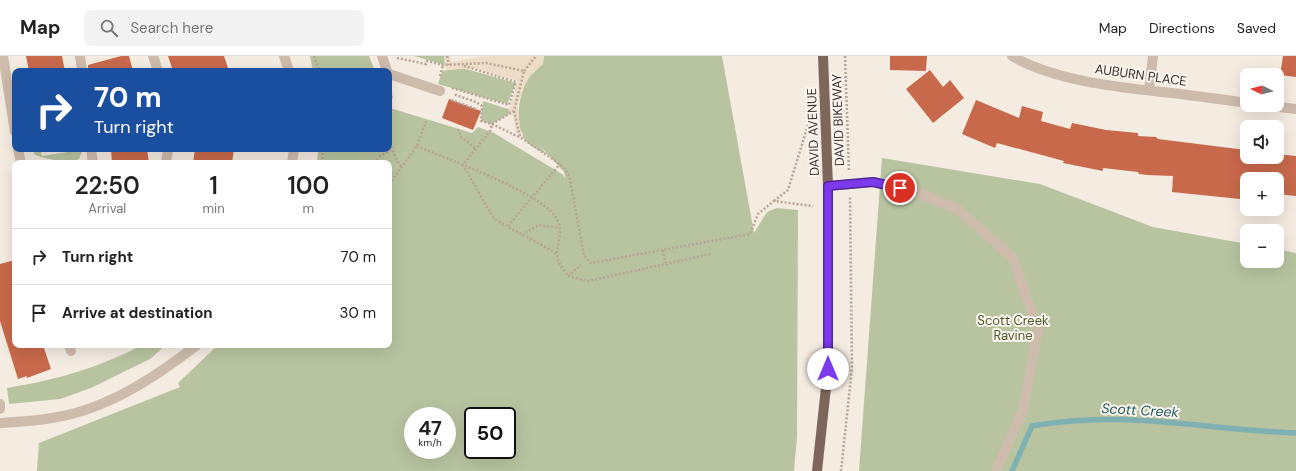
<!DOCTYPE html>
<html lang="en">
<head>
<meta charset="utf-8">
<style>
	body { margin:0; font-family:"DM Sans",sans-serif; background:#f2f2f2; color:#222; height:100vh; display:flex; flex-direction:column; font-size:15px; white-space:nowrap }
	* { box-sizing:border-box; margin:0 }
	p { font-size:13px; color:#767676 }
	.icon { flex:none; width:22px; height:22px; fill:none; stroke:currentColor; stroke-width:2; stroke-linecap:round; stroke-linejoin:round }
	.map { position:relative; flex:1; overflow:hidden }
	.side { position:absolute; left:12px; top:104px; width:380px; height:188px; display:flex; flex-direction:column; background:#fff; border-radius:8px; box-shadow:0 4px 16px #0002 }
	.side>* { flex:none }
	.hud { position:absolute; left:12px; top:12px; width:380px; height:84px; border-radius:8px; box-shadow:0 4px 16px #0002; background:#1a4fa0; color:#fff; overflow:hidden }
	.needle { width:26px; rotate:276deg }
	.tools { position:absolute; left:1240px; top:12px; display:grid; gap:8px }
	.tools a { display:grid; place-items:center; width:44px; height:44px; border-radius:8px; background:#fff; box-shadow:0 4px 16px #0002; font-size:20px }
	.speed { position:absolute; left:404px; top:351px; display:flex; gap:8px; font-size:20px; font-weight:700; text-align:center }
	.speed>* { display:grid; place-content:center; width:52px; height:52px; border-radius:50%; background:#fff; box-shadow:0 4px 16px #0002; line-height:1 }
	.speed small { font-size:10px; font-weight:400 }
	.speed .limit { border:2px solid #111; border-radius:6px; background:#fff; color:#111 }
	.pin { position:absolute; display:grid; place-items:center; width:34px; height:34px; color:#fff; margin:-17px; border:2px solid #fff; border-radius:50%; box-shadow:0 1px 4px #0007 }
	.me { position:absolute; width:44px; margin:-22px; rotate:0deg; stroke-linejoin:round; filter:drop-shadow(0 0 3px #0008) }
	.turn { display:flex; align-items:center; gap:14px; height:84px; padding:0 16px; font-size:18px }
	.turn .icon { width:52px; height:52px; stroke-width:2.5 }
	.turn b { display:block; font-size:28px; line-height:34px }
	.eta { display:flex; justify-content:space-evenly; align-items:center; height:68px; text-align:center }
	.eta b { font-size:24px; font-weight:600; line-height:28px }
	ul { padding:0; list-style:none }
	li { display:flex; align-items:center; gap:12px; height:56px; padding:0 16px; border-top:1px solid #e0e0e0 }
	li div { flex:1 }
	li b { display:block; font-size:15px }
	li em { font-style:normal }
	header { display:flex; align-items:center; gap:24px; box-sizing:border-box; height:56px; padding:0 20px; background:#fff; border-bottom:1px solid #e0e0e0 }
	header strong { font-size:19px }
	nav { display:flex; gap:22px; margin-inline-start:auto; font-size:14px }
	.search { width:280px; height:36px; background:#f2f2f2; display:flex; align-items:center; gap:10px; box-sizing:border-box; padding:0 14px; border-radius:8px; color:#767676; font-size:15px }
	.map>svg:first-child { display:block }
</style>
</head>
<body>
<header>
<strong>Map</strong>
<div class="search"><svg class="icon" aria-label="search" viewBox="0 0 24 24"><circle cx="10" cy="10" r="6"/><path d="M15 15l6 6"/></svg>Search here</div>
<nav><a>Map</a><a>Directions</a><a>Saved</a></nav>
</header>
<div class="map">
<svg width="1296" height="415" viewBox="0 0 1296 415">
	<rect width="100%" height="100%" fill="#f4ebe1"/>
	<g fill="#b8c4a0" fill-rule="evenodd">
		<path d="M 310,0 L 369,0 L 375,15 L 313,15 Z"/>
		<path d="M 414,0 L 444,0 L 445,9 Z"/>
		<path d="M 544,0 L 722,0 L 754,177 L 767,156 L 777,152 L 798,154 L 797,381 L 794,415 L 37,415 L 39,387 L 180,331 L 178,327 L 218,289 L 389,289 L 389,107 L 317,107 L 318,93 L 389,93 L 389,37 L 393,40 L 390,52 L 472,77 L 478,71 L 494,77 L 562,118 L 565,122 L 564,116 L 539,89 L 547,99 C 541,95 531,91 526,85 C 513,71 519,37 528,23 C 534,14 542,11 544,0 ZM 413,360 L 447,360 L 447,394 L 413,394 ZM 473,360 L 507,360 L 507,394 L 473,394 Z"/>
		<path d="M 462,12 L 516,27 L 507,48 L 438,28 L 442,15 Z"/>
		<path d="M 483,45 L 514,55 L 492,68 L 481,65 Z"/>
		<path d="M 32,93 L 40,93 L 42,100 L 67,96 L 67,94 L 83,93 L 79,103 C 67,108 47,103 35,99 Z"/>
		<path d="M 882,102 L 1040,128 L 1153,171 L 1247,188 L 1247,205 L 1277,205 L 1277,193 L 1296,197 L 1296,415 L 859,415 Z"/>
		<path d="M 140,289 L 166,289 L 150,303 L 91,332 L 60,343 L 9,348 L 7,332 C 44,326 80,317 115,302 C 123,298 133,295 140,289 Z"/>
	</g>
	<path fill="#ecdcc8" d="M 444,0 L 450,0 L 451,6 L 484,0 L 544,0 L 543,8 L 529,21 L 522,34 L 518,50 L 520,72 L 524,80 L 516,77 L 513,59 L 509,55 L 518,25 L 475,12 L 446,14 Z"/>
	<g fill="none" stroke-linecap="round" stroke-linejoin="round">
		<path stroke="#7fb0b2" stroke-width="5.5" d="M 1012,415 L 1032,370 C 1123,353 1205,374 1296,377"/>
	</g>
	<g fill="#c8694b">
		<path d="M 26,0 L 62,0 L 65,15 L 29,15 Z"/>
		<path d="M 121,0 L 129,0 L 133,15 L 88,15 L 88,9 Z"/>
		<path d="M 168,0 L 224,0 L 229,15 L 173,15 Z"/>
		<path d="M 890,0 L 927,0 L 926,15 L 890,14 Z"/>
		<path d="M 1283,0 L 1296,0 L 1296,21 L 1280,19 Z"/>
		<path d="M 930,14 L 943,31 L 950,24 L 964,42 L 933,67 L 906,33 Z"/>
		<path d="M 449,43 L 481,55 L 473,74 L 442,62 Z"/>
		<path d="M 976,44 L 1019,62 L 1022,50 L 1043,56 L 1041,65 L 1070,73 L 1072,67 L 1106,74 L 1138,77 L 1138,80 L 1156,81 L 1158,83 L 1246,94 L 1245,101 L 1277,101 L 1277,98 L 1296,100 L 1296,140 L 1277,138 L 1277,123 L 1242,123 L 1240,143 L 1172,136 L 1173,120 L 1147,119 L 1139,118 L 1138,116 L 1103,112 L 1103,115 L 1063,107 L 1064,105 L 997,87 L 995,92 L 962,78 Z"/>
		<path d="M 111,93 L 147,93 L 149,107 L 112,107 Z"/>
		<path d="M 195,93 L 234,93 L 232,107 L 193,107 Z"/>
		<path d="M 15,204 L 15,289 L 43,289 L 51,313 L 27,322 L 27,320 L 18,323 L 0,265 L 0,208 Z"/>
	</g>
	<g fill="none" stroke-linecap="round" stroke-linejoin="round">
		<g stroke="#b9a596" stroke-width="2.5" stroke-dasharray="2 2" stroke-linecap="butt">
			<path d="M 314,0 L 319,15"/>
			<path d="M 447,0 L 449,9"/>
			<path d="M 845,0 L 849,115"/>
			<path d="M 397,2 L 426,8 L 427,5 L 443,9 L 486,7 L 524,15 L 514,55 L 492,68 L 481,65 L 482,50 L 476,46 L 453,38"/>
			<path d="M 524,15 L 536,0"/>
			<path d="M 440,20 L 443,9"/>
			<path d="M 452,32 L 509,49 L 516,26 L 464,10"/>
			<path d="M 451,44 L 476,53"/>
			<path d="M 514,55 L 520,81 L 560,108 L 566,114 L 570,123 L 584,200 L 591,207 L 750,178 L 758,158 L 774,145 L 813,150"/>
			<path d="M 389,62 L 389,81"/>
			<path d="M 458,73 L 461,81 L 476,93"/>
			<path d="M 519,81 L 492,68 L 490,75 L 463,109 L 494,163 L 558,198"/>
			<path d="M 389,83 L 395,101 L 401,111"/>
			<path d="M 417,90 C 447,103 538,136 555,160 C 566,175 554,192 558,204 C 560,210 565,215 568,220 L 588,225 L 711,198"/>
			<path d="M 322,107 L 323,93"/>
			<path d="M 374,107 L 380,100 L 392,93"/>
			<path d="M 389,128 L 417,90 L 427,63"/>
			<path d="M 774,145 L 788,134 L 811,59"/>
			<path d="M 508,170 L 560,108"/>
			<path d="M 522,179 L 539,169 L 559,172"/>
			<path d="M 663,194 L 665,207"/>
			<path d="M 568,220 L 581,209"/>
			<path d="M 841,415 L 852,312 L 850,140"/>
		</g>
		<g stroke="#cdbbac" stroke-width="10">
			<path d="M 3,0 L 15,76"/>
			<path d="M 80,0 L 82,15"/>
			<path d="M 153,0 L 158,15"/>
			<path d="M 284,0 L 289,15"/>
			<path d="M 382,0 L 387,15"/>
			<path d="M 1012,0 C 1053,24 1115,31 1162,36 C 1191,39 1219,43 1247,47"/>
			<path d="M 389,18 L 440,35"/>
			<path d="M 1149,34 L 1153,0"/>
			<path d="M 1263,49 L 1296,53"/>
			<path d="M 18,93 L 21,107"/>
			<path d="M 91,93 L 93,107"/>
			<path d="M 166,107 L 168,93"/>
			<path d="M 292,107 L 294,93"/>
			<path d="M 828,130 L 873,126 L 913,135 L 958,153 L 1013,202 L 1038,274 L 1023,354 L 996,415"/>
			<path d="M 69,289 L 71,295"/>
			<path d="M 0,348 L 0,353"/>
			<path d="M 0,367 C 17,366 35,365 52,362 C 106,354 154,322 197,289"/>
		</g>
		<path stroke="#7d675c" stroke-width="10" d="M 817,415 L 828,313 L 828,130 L 823,0"/>
	</g>
	<g fill="none" stroke-linecap="round" stroke-linejoin="round">
		<defs>
			<path id="route" d="M 828,313 L 828,130 L 873,126 L 900,132"/>
		</defs>
		<use href="#route" stroke="#51269a" stroke-width="10"/>
		<use href="#route" stroke="#7c3aed" stroke-width="7"/>
	</g>
	<g text-anchor="middle" dominant-baseline="central" stroke-width="4" stroke-linejoin="round" paint-order="stroke">
		<g font-size="13" fill="#3b302b" stroke="#fbf5ee">
			<text transform="translate(1141 19) rotate(8)">AUBURN PLACE</text>
			<text transform="translate(838 64) rotate(-92)">DAVID BIKEWAY</text>
			<text transform="translate(813 76) rotate(-92)">DAVID AVENUE</text>
		</g>
		<g font-size="13" fill="#4a5a2e" stroke="#fbf5ee">
			<text x="1013" y="264">Scott Creek<tspan x="1013" dy="15">Ravine</tspan></text>
		</g>
		<g font-size="14" font-style="italic" fill="#1f5a5e" stroke="#fbf5ee">
			<text transform="translate(1140 354) rotate(3)">Scott Creek</text>
		</g>
	</g>
</svg>
<div class="tools">
<a><svg class="needle" viewBox="-14 -14 28 28"><path d="M0-13l5 13h-10z" fill="#e53935"/><path d="M0 13l5-13h-10z" fill="#767676"/></svg></a>
<a><svg class="icon" aria-label="sound" viewBox="0 0 24 24"><path d="M4 9h4l5-4v14l-5-4H4zM17 9q2 3 0 6"/></svg></a>
<a>+</a>
<a>−</a>
</div>
<div class="speed"><div>47<small>km/h</small></div><div class="limit">50</div></div>
<div class="pin" style="left:900px;top:132px;background:#d93025"><svg class="icon" aria-label="arrive" viewBox="0 0 24 24"><path d="M6 21V4h12l-3 4 3 4H6"/></svg></div>
<svg class="me" style="left:828px;top:313px" viewBox="-20 -20 40 40"><circle r="19" fill="#fff"/><path d="M0-13L10 11 0 6-10 11z" fill="#7c3aed"/></svg>
<div class="hud">
<div class="turn"><svg class="icon" aria-label="right" viewBox="0 0 24 24"><path d="M7 20v-9h11M14 6l5 5-5 5"/></svg><div><b>70 m</b>Turn right</div></div>
</div>
<section class="side">
<div class="eta">
<div><b>22:50</b><p>Arrival</p></div>
<div><b>1</b><p>min</p></div>
<div><b>100</b><p>m</p></div>
</div>
<ul>
<li><svg class="icon" aria-label="right" viewBox="0 0 24 24"><path d="M7 20v-9h11M14 6l5 5-5 5"/></svg><div><b>Turn right</b></div><em>70 m</em></li>
<li><svg class="icon" aria-label="arrive" viewBox="0 0 24 24"><path d="M6 21V4h12l-3 4 3 4H6"/></svg><div><b>Arrive at destination</b></div><em>30 m</em></li>
</ul>
</section>
</div>
</body>
</html>
